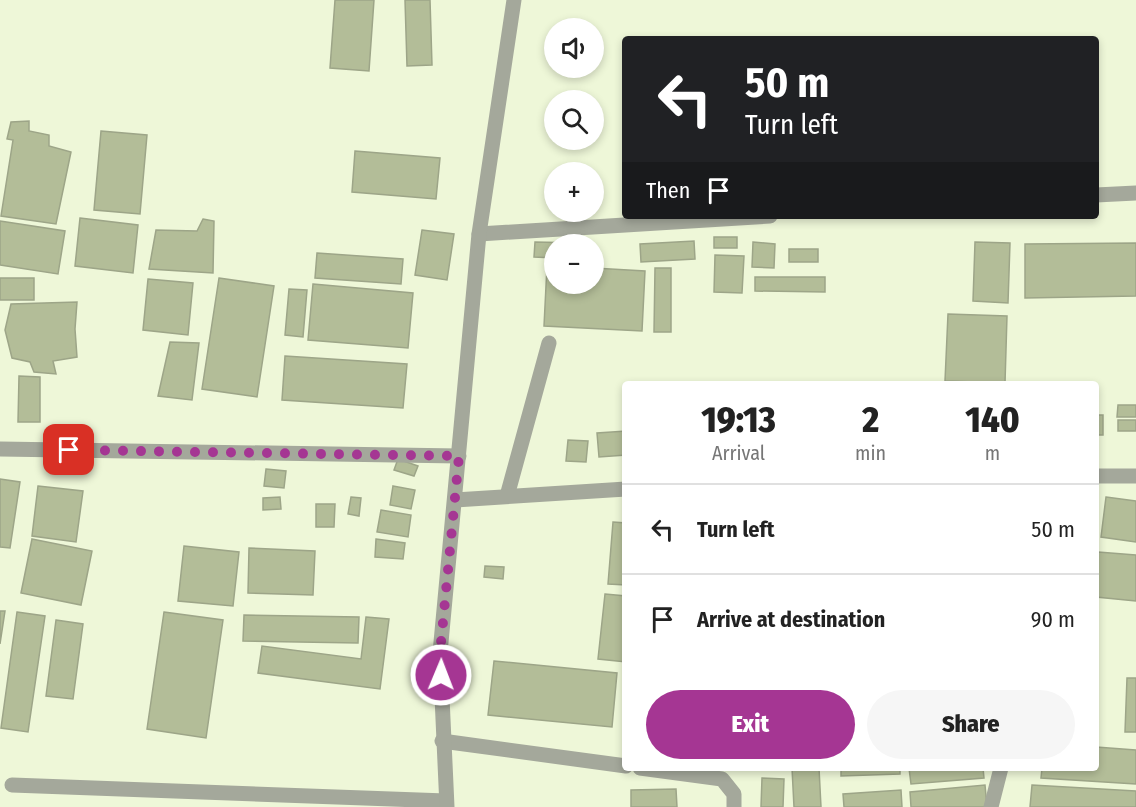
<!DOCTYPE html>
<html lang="en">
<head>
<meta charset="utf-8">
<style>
	body { margin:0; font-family:"Fira Sans Condensed",sans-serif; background:#f6f6f6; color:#222; height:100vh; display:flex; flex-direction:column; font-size:22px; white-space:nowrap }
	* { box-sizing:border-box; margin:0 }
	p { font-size:20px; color:#767676 }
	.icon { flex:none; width:33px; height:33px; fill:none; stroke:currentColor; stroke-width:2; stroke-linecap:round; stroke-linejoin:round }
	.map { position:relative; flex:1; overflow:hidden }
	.side { position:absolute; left:622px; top:381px; width:477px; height:390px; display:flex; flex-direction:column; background:#fff; border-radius:6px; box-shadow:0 3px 9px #0003 }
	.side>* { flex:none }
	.guide { position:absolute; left:622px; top:36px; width:477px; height:183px; border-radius:6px; box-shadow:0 3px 9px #0003; background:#202124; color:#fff; overflow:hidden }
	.tools { position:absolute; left:544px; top:18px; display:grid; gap:12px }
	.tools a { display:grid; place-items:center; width:60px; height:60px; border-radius:50%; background:#fff; box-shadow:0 3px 9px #0003; font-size:30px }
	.pin { position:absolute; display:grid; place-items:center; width:51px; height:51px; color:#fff; margin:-26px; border-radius:12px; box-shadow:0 3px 9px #0006 }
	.me { position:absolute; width:66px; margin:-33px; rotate:1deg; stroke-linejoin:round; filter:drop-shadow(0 0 4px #0008) }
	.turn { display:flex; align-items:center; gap:21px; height:126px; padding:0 24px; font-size:27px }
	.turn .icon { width:78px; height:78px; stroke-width:2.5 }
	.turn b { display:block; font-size:42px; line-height:51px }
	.then { display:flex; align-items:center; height:57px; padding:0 24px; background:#0003; gap:12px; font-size:22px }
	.eta { display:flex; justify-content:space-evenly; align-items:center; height:102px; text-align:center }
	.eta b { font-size:36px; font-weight:800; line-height:42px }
	.primary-button { display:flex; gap:12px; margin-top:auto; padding:12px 24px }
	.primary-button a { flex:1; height:69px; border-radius:36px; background:#a53693; color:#fff; font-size:24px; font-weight:800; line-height:69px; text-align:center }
	.primary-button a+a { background:#f6f6f6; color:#222 }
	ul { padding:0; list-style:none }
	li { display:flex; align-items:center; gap:18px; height:90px; padding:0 24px; border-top:2px solid #e0e0e0 }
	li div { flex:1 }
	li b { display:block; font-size:22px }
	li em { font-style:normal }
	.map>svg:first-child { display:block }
</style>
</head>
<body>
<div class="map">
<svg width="1136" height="807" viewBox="0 0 1136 807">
	<rect width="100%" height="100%" fill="#eef7d8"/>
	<g fill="#b3bd98" stroke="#9da588" stroke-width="1.5">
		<path d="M 335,0 L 374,0 L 369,71 L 330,68 Z"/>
		<path d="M 405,0 L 430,0 L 432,65 L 407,66 Z"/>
		<path d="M 29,121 L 29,131 L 49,135 L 49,146 L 71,152 L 56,224 L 1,216 L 13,140 L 7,139 L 11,122 Z"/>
		<path d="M 101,131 L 147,135 L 140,214 L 94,210 Z"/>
		<path d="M 355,151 L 440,158 L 436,199 L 352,192 Z"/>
		<path d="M 80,218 L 138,225 L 133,273 L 75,266 Z"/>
		<path d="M 203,219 L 214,221 L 213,273 L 149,269 L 156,230 L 197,231 Z"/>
		<path d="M 0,221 L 65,231 L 58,274 L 0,265 Z"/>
		<path d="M 422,230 L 454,234 L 447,280 L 415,275 Z"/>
		<rect x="714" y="237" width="23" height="11"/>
		<path d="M 694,241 L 695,259 L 641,262 L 640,244 Z"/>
		<path d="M 535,242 L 580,243 L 580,244 L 555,244 L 555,258 L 534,257 Z"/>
		<path d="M 753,242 L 775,244 L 774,268 L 752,267 Z"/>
		<path d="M 975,242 L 1010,243 L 1008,303 L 973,301 Z"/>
		<path d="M 1136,243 L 1136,296 L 1025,298 L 1025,244 Z"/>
		<rect x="789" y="249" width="29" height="13"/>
		<path d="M 317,253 L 403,259 L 401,284 L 315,278 Z"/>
		<path d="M 715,255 L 744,256 L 742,293 L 714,292 Z"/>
		<path d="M 547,266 L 555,266 L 555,284 L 594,284 L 594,268 L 645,271 L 642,331 L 544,326 Z"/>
		<path d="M 655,268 L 671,268 L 671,332 L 654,332 Z"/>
		<path d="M 755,277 L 825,277 L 825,292 L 755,291 Z"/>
		<rect x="0" y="278" width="34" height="22"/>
		<path d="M 219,278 L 274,286 L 257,397 L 202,389 Z"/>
		<path d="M 148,279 L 193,283 L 188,335 L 143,330 Z"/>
		<path d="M 313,284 L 413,293 L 408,348 L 308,340 Z"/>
		<path d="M 289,289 L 307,290 L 303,337 L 285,335 Z"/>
		<path d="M 77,302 L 75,329 L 77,357 L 53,361 L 56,374 L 34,372 L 30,362 L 12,358 L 5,330 L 11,304 Z"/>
		<path d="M 948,314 L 1007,316 L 1005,383 L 945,381 Z"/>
		<path d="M 170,342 L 199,343 L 192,400 L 158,396 Z"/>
		<path d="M 285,356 L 407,364 L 403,408 L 282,400 Z"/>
		<path d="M 19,376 L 40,377 L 40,422 L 18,422 Z"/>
		<path d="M 1118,405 L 1136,405 L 1136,417 L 1117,417 Z"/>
		<rect x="1096" y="415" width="7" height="20"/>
		<rect x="1118" y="420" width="18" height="11"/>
		<path d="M 626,431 L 626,455 L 599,457 L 597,433 Z"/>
		<path d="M 568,440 L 588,441 L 586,462 L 566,461 Z"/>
		<path d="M 398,459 L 418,466 L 414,476 L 394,470 Z"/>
		<path d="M 266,469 L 286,471 L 284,488 L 264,486 Z"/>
		<path d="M 0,479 L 20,482 L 10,548 L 0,547 Z"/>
		<path d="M 38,486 L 83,491 L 76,542 L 32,536 Z"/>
		<path d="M 393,486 L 415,490 L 411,509 L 390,505 Z"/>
		<path d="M 280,497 L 281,509 L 263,510 L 263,498 Z"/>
		<path d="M 351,497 L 361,498 L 359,516 L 348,514 Z"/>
		<path d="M 1106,497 L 1136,501 L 1136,542 L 1101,537 Z"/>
		<path d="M 316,504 L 335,504 L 334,527 L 316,527 Z"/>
		<path d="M 381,510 L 411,515 L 408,537 L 377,532 Z"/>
		<path d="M 613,522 L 626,523 L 626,585 L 608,584 Z"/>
		<path d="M 32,539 L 92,551 L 81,605 L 21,593 Z"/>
		<path d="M 376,539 L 405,543 L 403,559 L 375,557 Z"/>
		<path d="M 184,546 L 239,552 L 233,606 L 178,601 Z"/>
		<path d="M 249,548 L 315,551 L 313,595 L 248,593 Z"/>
		<path d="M 1098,552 L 1136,555 L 1136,601 L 1096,597 Z"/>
		<path d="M 485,566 L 504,567 L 503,579 L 484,577 Z"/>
		<path d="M 605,594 L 626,596 L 626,662 L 598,659 Z"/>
		<path d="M 0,611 L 5,611 L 0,644 Z"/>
		<path d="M 17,612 L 45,616 L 28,732 L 1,728 Z"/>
		<path d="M 164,612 L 223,620 L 206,738 L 147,729 Z"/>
		<path d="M 244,615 L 359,617 L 358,643 L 243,641 Z"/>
		<path d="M 366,617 L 389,619 L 380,689 L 258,673 L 262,646 L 361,659 Z"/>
		<path d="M 56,620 L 83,624 L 73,699 L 46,696 Z"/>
		<path d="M 494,661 L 617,673 L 612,727 L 488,715 Z"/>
		<path d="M 1127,678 L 1136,678 L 1136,732 L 1125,732 Z"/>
		<path d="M 1096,747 L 1136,750 L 1136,784 L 1041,778 L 1042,768 L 1096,768 Z"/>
		<path d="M 792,768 L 819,768 L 821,807 L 794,807 Z"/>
		<path d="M 841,768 L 900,768 L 900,774 L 841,776 Z"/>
		<path d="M 909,768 L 983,768 L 984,778 L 911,784 Z"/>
		<path d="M 762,778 L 784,779 L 783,807 L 761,807 Z"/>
		<path d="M 985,785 L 987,807 L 911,807 L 910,792 Z"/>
		<path d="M 1032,785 L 1136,791 L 1136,807 L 1030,807 Z"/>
		<path d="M 676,789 L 677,807 L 631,807 L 631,790 Z"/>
		<path d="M 901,790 L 902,807 L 844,807 L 843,794 Z"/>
	</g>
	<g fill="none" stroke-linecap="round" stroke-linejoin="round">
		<g stroke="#a4a89b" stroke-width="15">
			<path d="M 1096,195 L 1136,193"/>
			<path d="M 479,234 L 770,216"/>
			<path d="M 0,449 L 459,456"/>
			<path d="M 1096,476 L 1136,476"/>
			<path d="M 507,496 L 549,343"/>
			<path d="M 455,500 L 626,489"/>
			<path d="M 442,741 L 626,766"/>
			<path d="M 640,768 L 722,779 L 734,794 L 734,807"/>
			<path d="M 12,785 L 446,801"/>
			<path d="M 447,807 L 440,653 L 479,234 L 514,0"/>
			<path d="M 991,807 L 1001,768"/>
		</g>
	</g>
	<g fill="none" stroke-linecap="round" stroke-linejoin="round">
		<path stroke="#a53693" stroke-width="10" stroke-dasharray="0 18" d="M 69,450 L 459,456 L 440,653 L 441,675"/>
	</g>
</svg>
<div class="tools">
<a><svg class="icon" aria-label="sound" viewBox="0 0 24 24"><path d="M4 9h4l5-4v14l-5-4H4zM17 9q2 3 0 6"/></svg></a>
<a><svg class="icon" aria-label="search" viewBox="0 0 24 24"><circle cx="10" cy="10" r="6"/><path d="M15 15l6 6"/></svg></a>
<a>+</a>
<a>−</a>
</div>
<div class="pin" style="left:69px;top:450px;background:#d93025"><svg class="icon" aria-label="arrive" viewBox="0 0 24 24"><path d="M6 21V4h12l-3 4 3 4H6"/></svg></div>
<svg class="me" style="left:441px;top:675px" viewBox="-20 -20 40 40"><circle r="17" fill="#a53693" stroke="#fff" stroke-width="3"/><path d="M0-11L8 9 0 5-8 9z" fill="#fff"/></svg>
<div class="guide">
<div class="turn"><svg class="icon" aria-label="left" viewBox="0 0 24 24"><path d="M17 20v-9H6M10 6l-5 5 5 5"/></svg><div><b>50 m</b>Turn left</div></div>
<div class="then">Then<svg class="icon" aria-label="arrive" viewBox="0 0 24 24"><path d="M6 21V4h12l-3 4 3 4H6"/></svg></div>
</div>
<section class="side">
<div class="eta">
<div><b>19:13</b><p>Arrival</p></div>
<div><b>2</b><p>min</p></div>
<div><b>140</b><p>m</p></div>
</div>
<ul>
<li><svg class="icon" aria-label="left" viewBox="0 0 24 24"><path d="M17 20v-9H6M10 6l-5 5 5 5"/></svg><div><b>Turn left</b></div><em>50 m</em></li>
<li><svg class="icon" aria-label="arrive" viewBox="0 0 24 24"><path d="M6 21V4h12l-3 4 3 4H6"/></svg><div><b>Arrive at destination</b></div><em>90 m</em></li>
</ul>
<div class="primary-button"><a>Exit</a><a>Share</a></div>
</section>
</div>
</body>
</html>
